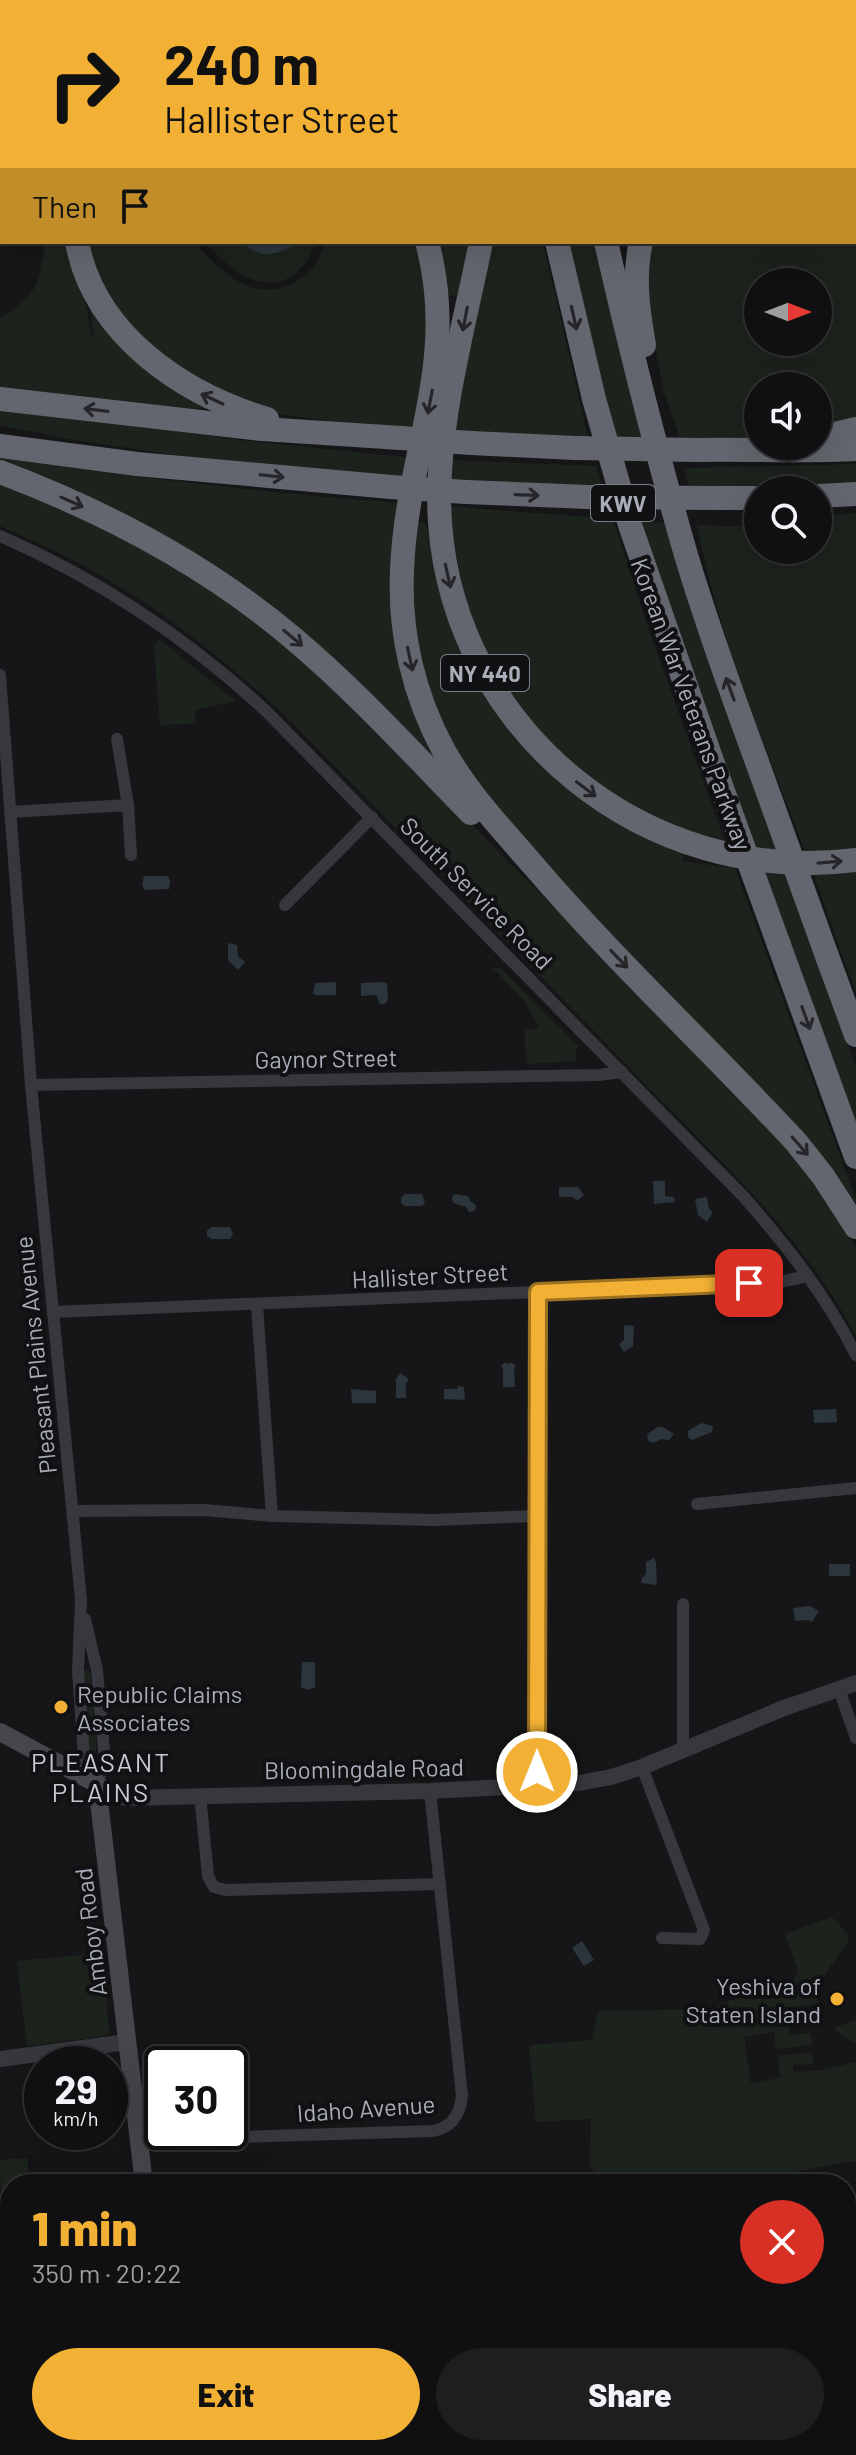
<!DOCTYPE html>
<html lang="en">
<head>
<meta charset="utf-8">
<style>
	body { margin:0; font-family:Barlow,sans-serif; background:#1e1e20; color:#f1f3f6; height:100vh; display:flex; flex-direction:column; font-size:30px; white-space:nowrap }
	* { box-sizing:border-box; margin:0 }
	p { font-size:26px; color:#9c9d9f }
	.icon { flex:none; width:44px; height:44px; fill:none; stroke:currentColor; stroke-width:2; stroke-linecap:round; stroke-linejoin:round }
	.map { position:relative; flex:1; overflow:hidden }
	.panel { position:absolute; left:0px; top:2174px; width:856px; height:282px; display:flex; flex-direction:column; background:#101012; border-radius:32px 32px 0 0; box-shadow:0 8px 32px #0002,0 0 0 2px #303032 }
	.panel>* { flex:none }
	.hud { position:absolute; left:0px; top:0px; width:856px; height:244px; box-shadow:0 8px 32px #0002,0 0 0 2px #303032; background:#f2b134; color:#111; overflow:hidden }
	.needle { width:52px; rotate:90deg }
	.buttons { position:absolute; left:744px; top:268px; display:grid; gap:16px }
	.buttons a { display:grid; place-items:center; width:88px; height:88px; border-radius:50%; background:#101012; box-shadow:0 8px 32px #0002,0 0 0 2px #303032; font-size:40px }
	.speed { position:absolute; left:24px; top:2046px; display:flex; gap:16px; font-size:40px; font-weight:700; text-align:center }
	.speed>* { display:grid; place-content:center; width:104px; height:104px; border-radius:50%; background:#101012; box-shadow:0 8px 32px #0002,0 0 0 2px #303032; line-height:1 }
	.speed small { font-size:20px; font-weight:400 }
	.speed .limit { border:4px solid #111; border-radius:12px; background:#fff; color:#111 }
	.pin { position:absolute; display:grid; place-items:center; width:68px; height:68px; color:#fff; margin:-34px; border-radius:16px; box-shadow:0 4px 12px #0006 }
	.me { position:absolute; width:88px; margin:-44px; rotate:0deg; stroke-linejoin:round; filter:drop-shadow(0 0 6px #0008) }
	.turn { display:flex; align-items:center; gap:28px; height:168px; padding:0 32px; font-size:36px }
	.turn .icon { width:104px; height:104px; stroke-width:2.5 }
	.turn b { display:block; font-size:56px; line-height:68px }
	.then { display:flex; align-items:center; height:76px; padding:0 32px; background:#0003; gap:16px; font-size:30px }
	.round { display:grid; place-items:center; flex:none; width:84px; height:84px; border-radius:42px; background:#1e1e20 }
	.head { display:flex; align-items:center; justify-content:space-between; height:136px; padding:0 32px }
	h1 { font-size:48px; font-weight:800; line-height:60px; color:#f2b134 }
	.button { display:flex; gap:16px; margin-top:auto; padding:16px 32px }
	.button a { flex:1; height:92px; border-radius:48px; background:#f2b134; color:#111; font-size:32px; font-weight:800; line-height:92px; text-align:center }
	.button a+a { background:#1e1e20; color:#f1f3f6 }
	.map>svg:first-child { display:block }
</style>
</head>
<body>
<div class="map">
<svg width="856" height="2455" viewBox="0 0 856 2455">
	<rect width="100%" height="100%" fill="#161618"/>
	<g fill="#1c231d" fill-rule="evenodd">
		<path d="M 0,0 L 172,0 L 169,2 L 2,2 L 2,108 L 0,109 Z"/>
		<path d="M 207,0 L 484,0 L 484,2 L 204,2 Z"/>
		<path d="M 579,0 L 793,0 L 800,2 L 579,2 Z"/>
		<path d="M 854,79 L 856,79 L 856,420 L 818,432 L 818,386 L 758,386 L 758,438 L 680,438 L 664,391 L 649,321 L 645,281 L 651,242 L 854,242 ZM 758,282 L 818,282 L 818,342 L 758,342 Z"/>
		<path d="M 46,242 L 69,242 L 84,295 L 91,335 L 93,335 L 92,319 L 85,291 L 211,408 L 181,410 L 0,391 L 0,318 C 41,292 36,287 46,242 Z"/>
		<path d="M 87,242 L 194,242 C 222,273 258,309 301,278 C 315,269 321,258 324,242 L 419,242 L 431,300 L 419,429 L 335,422 L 280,414 L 247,404 L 178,371 L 129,324 L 100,282 Z"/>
		<path d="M 204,242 L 240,242 L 244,246 L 275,255 L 296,242 L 316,242 C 305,276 276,294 243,275 C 228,267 216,253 204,242 Z"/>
		<path d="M 433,242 L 473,242 L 457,296 L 444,295 Z"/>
		<path d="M 488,242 L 543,242 L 588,437 L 453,431 Z"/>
		<path d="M 566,242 L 596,242 L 643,438 L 617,438 L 601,384 Z"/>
		<path d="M 0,406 L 239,440 L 414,458 L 410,477 L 221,462 L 75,440 L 3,426 L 0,425 Z"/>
		<path d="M 0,458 C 134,477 269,494 404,503 L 396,601 L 458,785 L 276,615 L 0,466 Z"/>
		<path d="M 447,460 L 596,466 L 602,486 L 447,480 Z"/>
		<path d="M 856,464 L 856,483 L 689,487 L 684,468 Z"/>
		<path d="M 0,481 L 80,514 L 216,591 L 300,656 L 396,748 L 579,933 L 807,1169 L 856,1248 L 856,1337 C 828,1282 789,1234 748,1189 L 287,717 C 229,665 169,614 100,575 C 68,556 34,541 0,526 Z"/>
		<path d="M 446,506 L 613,519 L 650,633 L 727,847 L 610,798 L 526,722 L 471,626 Z"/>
		<path d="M 856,513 L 856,853 L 807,856 C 766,748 719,639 697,525 L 758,527 L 758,550 L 818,550 L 818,517 Z"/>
		<path d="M 635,520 L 667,523 L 778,855 L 756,853 Z"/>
		<path d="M 421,521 L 426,524 L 450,616 L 582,798 L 627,827 L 685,852 L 682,861 L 735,868 L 856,1200 L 856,1219 L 485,801 L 441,732 L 409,618 L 416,527 Z"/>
		<path d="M 159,639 L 236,701 L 195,710 L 196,724 L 160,725 L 154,646 Z"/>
		<path d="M 856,869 L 856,994 L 813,872 Z"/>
		<path d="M 762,870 L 784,871 L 856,1067 L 856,1130 Z"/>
		<path d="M 493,968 L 501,968 L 579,1047 L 575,1050 L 577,1061 L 528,1064 L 525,1045 L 525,1030 L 539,1028 L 525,1002 Z"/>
		<path d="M 88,1669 L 90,1673 L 96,1727 L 96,1758 L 93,1761 L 90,1760 L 83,1671 Z"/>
		<path d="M 832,1917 L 847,1933 L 849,1939 C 836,1964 818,1973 818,2004 L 785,2008 L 785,2026 L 789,2027 L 789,2035 L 811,2033 L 812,2045 L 776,2049 L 774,2032 L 744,2037 L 751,2083 L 780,2078 L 778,2056 L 812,2052 L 813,2064 L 793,2065 L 794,2072 L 817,2071 L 856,2062 L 856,2161 L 723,2184 L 604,2184 L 597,2172 L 589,2168 L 591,2119 L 536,2122 L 529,2045 L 592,2040 L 598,2011 L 711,2009 L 734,1999 L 786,1993 L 798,1971 L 785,1934 Z"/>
		<path d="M 102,1953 L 109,2033 L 105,2036 L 27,2046 L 17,1961 Z"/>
		<path d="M 856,2020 L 856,2043 L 845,2038 L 834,2028 Z"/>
		<path d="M 27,2158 L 30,2184 L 10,2184 L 10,2208 L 1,2209 L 0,2160 Z"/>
		<path d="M 856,2322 L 856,2395 L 846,2405 L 846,2324 Z"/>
		<path d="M 577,2446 L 815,2446 L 816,2455 L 556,2455 L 558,2449 Z"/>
	</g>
	<g fill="#2c353c">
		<path d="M 240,242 L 296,242 C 278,258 259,258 240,242 Z"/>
		<path d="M 144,876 L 168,876 L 170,881 L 169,889 L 145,890 L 142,885 Z"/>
		<path d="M 228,943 L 237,945 L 238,956 L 245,962 L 238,970 L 228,960 Z"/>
		<path d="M 336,982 L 336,995 L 315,995 L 313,993 L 315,983 Z"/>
		<path d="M 384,982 L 387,984 L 388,1000 L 385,1004 L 380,1004 L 376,995 L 361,996 L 361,983 Z"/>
		<path d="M 653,1181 L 665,1181 L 665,1196 L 674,1197 L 675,1202 L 654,1204 Z"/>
		<path d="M 559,1187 L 578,1187 L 584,1195 L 577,1201 L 573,1197 L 559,1197 Z"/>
		<path d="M 405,1194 L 422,1194 L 425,1203 L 422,1206 L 405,1206 L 401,1203 L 401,1198 Z"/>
		<path d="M 455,1194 L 468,1196 L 470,1201 L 476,1205 L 475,1211 L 469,1212 L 466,1207 L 453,1203 L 452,1197 Z"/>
		<path d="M 707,1197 L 709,1209 L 713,1212 L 707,1222 L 698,1215 L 695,1199 Z"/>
		<path d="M 212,1227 L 230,1227 L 233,1234 L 230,1239 L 212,1239 L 207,1236 L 207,1231 Z"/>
		<path d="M 624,1325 L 634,1326 L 633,1346 L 624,1352 L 619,1344 L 624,1340 Z"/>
		<path d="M 505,1362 L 507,1364 L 512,1363 L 516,1366 L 514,1369 L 515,1387 L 503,1387 L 503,1369 L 501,1366 Z"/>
		<path d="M 400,1373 L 409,1379 L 406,1384 L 406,1398 L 396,1398 L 396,1379 Z"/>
		<path d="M 458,1386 L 464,1387 L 465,1400 L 444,1399 L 444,1389 L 457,1389 Z"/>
		<path d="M 351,1389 L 376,1391 L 376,1403 L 352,1403 Z"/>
		<path d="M 836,1409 L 837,1422 L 814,1423 L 813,1410 Z"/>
		<path d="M 701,1423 L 713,1426 L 712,1432 L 692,1440 L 688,1437 L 688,1431 Z"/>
		<path d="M 658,1427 L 663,1427 L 674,1434 L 669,1440 L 661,1439 L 653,1443 L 648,1441 L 647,1434 Z"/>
		<path d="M 654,1558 L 656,1562 L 657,1585 L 641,1583 L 642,1578 L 646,1574 L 646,1562 Z"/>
		<rect x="829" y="1564" width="21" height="12"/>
		<path d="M 810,1606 L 819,1611 L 812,1622 L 808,1620 L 795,1621 L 793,1608 Z"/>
		<path d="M 302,1662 L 315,1662 L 315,1688 L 311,1688 L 310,1690 L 301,1688 Z"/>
		<path d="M 582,1941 L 594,1960 L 584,1966 L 572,1948 Z"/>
	</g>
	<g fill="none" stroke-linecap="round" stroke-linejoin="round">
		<path stroke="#2c353c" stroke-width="4" d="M 240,0 L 244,2"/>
		<g stroke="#37383d" stroke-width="12">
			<path d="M 0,536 C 99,579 187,638 266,711 L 744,1197 C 787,1246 827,1297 856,1355"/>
			<path d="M 0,675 L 31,1085 L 81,1600 L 78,1671 L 84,1758 L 97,1784"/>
			<path d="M 117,739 L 128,805"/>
			<path d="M 10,812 L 128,805 L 131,855"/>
			<path d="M 285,905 L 372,817"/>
			<path d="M 31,1085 L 599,1075 L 622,1072"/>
			<path d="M 257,1305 L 272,1516"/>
			<path d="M 53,1312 L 779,1282 L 808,1276"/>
			<path d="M 697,1504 L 856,1488"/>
			<path d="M 73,1511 L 204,1510 L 272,1516 L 433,1520 L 537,1516"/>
			<path d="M 85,1619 L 97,1670 L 105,1762 L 97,1784"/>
			<path d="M 839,1689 L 856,1738"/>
			<path d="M 683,1748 L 683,1604"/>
			<path d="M 642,1767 L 704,1930 L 700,1939 L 662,1938"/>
			<path d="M 537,1786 L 538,1292"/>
			<path d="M 200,1795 L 208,1876 L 214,1887 L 226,1890 L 439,1884"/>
			<path d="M 138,2140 L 433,2131 C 452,2127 460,2115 462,2096 L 430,1791"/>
			<path d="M 562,2184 L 567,2184"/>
			<path d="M 846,2237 L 856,2235"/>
			<path d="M 481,2455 L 542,2446"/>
		</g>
		<g stroke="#37383d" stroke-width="16">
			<path d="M 97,1784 L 124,1798 L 430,1791 L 579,1783 L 611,1777 L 642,1767 L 784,1708 L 856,1683"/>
			<path d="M 0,2059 L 127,2042"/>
		</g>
		<g stroke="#45474d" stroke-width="18">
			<path d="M 0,1732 L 97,1784 L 144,2184"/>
			<path d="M 184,2446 L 186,2455"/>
		</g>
		<g stroke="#63666e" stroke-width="24">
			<path d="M 514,0 L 515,2"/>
			<path d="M 560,0 L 561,2"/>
			<path d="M 843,0 L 851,2"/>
			<path d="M 185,2 L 188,0"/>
			<path d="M 854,69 L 856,69"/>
			<path d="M 77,242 C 94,335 183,394 267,419"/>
			<path d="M 427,242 C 460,363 406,453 402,571 C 399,633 414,696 444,751 C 468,794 502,829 533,865 C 616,962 710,1049 796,1142 L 823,1176 L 856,1227"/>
			<path d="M 481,242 C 463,332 434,431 440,523 C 455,733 648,887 856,860"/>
			<path d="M 557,242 L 594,399 L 630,525 L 711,758"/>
			<path d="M 606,242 C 630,347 656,451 686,555 C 707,625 732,694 757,762"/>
			<path d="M 641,242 C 633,276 638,311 644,345"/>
			<path d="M 0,399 L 262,429 L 401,438"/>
			<path d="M 818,438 L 856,429"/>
			<path d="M 471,443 L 575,448"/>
			<path d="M 0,446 L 137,464 L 391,487"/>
			<path d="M 698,450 C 751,449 803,452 856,449"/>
			<path d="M 0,472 C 106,512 207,565 294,639 C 357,692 413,754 471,813"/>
			<path d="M 466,492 L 588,497"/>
			<path d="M 818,496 L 856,494"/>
			<path d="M 712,498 L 758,498"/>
			<path d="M 779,945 L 856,1157"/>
			<path d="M 827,956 L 856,1035"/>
		</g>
		<g stroke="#63666e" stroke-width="24">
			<path d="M 401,438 L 471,443"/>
			<path d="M 575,448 L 698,450"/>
			<path d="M 391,487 L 466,492"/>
			<path d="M 588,497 L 712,498"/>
			<path d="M 711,758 L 779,945"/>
			<path d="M 757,762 L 827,956"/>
		</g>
	</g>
	<defs><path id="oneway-shaft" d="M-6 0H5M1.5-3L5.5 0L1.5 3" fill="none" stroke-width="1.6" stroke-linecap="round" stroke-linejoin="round" transform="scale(2)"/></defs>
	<g stroke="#26262a">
		<use href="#oneway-shaft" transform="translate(574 318) rotate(77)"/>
		<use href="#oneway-shaft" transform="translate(465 319) rotate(101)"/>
		<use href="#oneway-shaft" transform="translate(212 399) rotate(-155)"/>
		<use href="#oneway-shaft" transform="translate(430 402) rotate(101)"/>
		<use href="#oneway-shaft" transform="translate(96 410) rotate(-173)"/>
		<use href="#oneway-shaft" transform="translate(272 476) rotate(6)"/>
		<use href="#oneway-shaft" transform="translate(527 495) rotate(2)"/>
		<use href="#oneway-shaft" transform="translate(72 502) rotate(24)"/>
		<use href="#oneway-shaft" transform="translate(448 576) rotate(77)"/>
		<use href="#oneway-shaft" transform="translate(293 638) rotate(40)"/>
		<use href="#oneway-shaft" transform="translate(410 659) rotate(78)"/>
		<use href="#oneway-shaft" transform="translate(730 689) rotate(-110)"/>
		<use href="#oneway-shaft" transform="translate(586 789) rotate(37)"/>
		<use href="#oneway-shaft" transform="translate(830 862) rotate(-5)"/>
		<use href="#oneway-shaft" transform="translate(619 959) rotate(46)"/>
		<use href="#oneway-shaft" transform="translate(806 1018) rotate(70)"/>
		<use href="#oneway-shaft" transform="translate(800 1146) rotate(49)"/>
	</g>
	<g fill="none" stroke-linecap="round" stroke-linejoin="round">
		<defs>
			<path id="route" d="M 537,1772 L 538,1292 L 749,1283"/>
		</defs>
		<use href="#route" stroke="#9d7322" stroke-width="20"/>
		<use href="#route" stroke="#f2b134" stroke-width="14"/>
	</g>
	<g fill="#f2b134" stroke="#111113" stroke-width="3">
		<circle cx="61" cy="1707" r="8"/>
		<circle cx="837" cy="1999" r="8"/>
	</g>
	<g text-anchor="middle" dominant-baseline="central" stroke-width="8" stroke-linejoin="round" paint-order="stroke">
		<g fill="#111113" stroke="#7b7e86" stroke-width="2">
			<rect x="591" y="485" width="64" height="36" rx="6"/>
			<rect x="441" y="655" width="88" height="36" rx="6"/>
		</g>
		<g font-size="22" font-weight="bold" fill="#a8adb8">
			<text x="623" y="503">KWV</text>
			<text x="485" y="673">NY 440</text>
		</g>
		<g font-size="24" fill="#a8adb8" stroke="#111113">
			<text transform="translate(692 704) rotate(70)">Korean War Veterans Parkway</text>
			<text transform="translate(477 893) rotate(45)">South Service Road</text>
			<text transform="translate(326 1058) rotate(-1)">Gaynor Street</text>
			<text transform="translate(430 1275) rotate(-3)">Hallister Street</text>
			<text transform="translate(35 1355) rotate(-96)">Pleasant Plains Avenue</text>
			<text transform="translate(364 1768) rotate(-1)">Bloomingdale Road</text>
			<text transform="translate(90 1932) rotate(-97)">Amboy Road</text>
			<text transform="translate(366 2108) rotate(-4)">Idaho Avenue</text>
		</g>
		<g font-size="24" fill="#a8adb8" stroke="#111113" text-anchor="start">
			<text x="77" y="1693">Republic Claims<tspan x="77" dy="28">Associates</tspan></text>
			<text x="821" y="1985" text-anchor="end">Yeshiva of<tspan x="821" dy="28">Staten Island</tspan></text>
		</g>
		<g font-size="26" letter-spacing="2" fill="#c9ccd4" stroke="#111113">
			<text x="101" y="1761">PLEASANT<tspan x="101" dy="30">PLAINS</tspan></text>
		</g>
	</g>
</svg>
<div class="buttons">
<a><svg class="needle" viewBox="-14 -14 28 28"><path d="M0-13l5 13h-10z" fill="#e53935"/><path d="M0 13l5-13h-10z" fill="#9c9d9f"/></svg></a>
<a><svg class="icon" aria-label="sound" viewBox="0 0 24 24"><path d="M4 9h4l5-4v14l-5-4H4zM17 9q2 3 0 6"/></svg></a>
<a><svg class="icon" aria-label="search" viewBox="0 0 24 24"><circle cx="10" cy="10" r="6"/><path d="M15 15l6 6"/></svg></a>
</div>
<div class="speed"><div>29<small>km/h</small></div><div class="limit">30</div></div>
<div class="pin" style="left:749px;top:1283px;background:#d93025"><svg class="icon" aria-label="arrive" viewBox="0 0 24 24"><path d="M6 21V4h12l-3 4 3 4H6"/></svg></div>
<svg class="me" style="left:537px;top:1772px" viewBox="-20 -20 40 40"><circle r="17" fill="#f2b134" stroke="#fff" stroke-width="3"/><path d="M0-11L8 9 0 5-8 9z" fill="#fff"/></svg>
<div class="hud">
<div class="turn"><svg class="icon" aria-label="right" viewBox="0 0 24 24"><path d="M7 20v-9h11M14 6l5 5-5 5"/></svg><div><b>240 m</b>Hallister Street</div></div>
<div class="then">Then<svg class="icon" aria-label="arrive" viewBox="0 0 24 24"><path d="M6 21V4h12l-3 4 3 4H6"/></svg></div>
</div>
<section class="panel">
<div class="head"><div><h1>1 min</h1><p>350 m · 20:22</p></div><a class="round" style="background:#d93025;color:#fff"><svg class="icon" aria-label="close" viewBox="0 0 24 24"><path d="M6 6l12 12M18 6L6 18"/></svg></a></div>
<div class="button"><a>Exit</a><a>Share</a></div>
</section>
</div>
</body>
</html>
